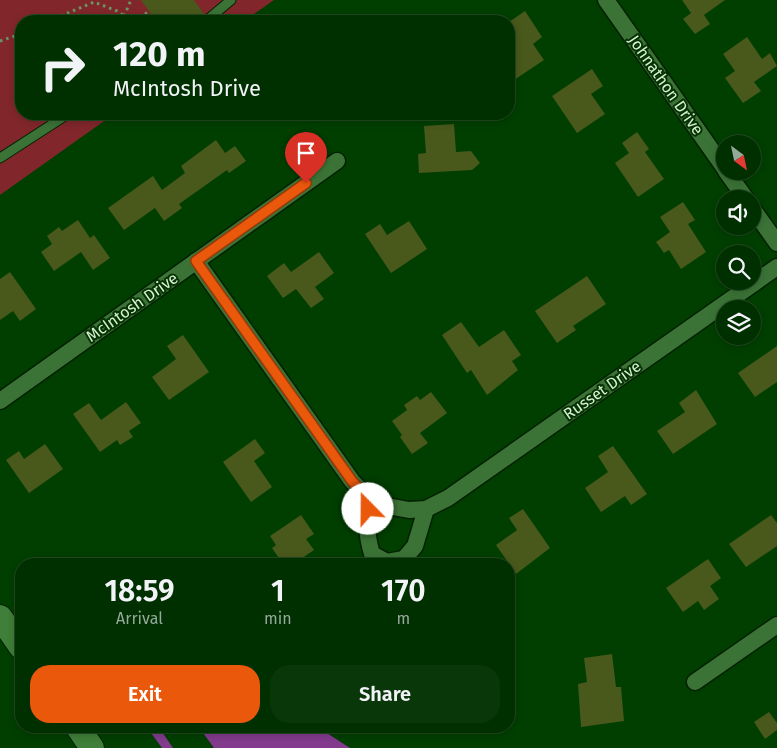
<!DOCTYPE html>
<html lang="en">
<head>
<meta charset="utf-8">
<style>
	body { margin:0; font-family:"Fira Sans",sans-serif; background:#0a370a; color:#f1f3f6; height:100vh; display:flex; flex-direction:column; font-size:19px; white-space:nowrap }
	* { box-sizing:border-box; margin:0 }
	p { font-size:16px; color:#95a999 }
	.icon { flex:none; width:28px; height:28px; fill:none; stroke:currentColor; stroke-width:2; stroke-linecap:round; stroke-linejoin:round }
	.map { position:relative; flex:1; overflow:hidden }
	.panel { position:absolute; left:15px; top:558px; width:500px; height:175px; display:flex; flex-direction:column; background:#002f00; border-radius:20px; box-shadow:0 2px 8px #0003,0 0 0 1px #224a22 }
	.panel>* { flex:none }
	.top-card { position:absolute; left:15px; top:15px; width:500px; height:105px; border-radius:20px; box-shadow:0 2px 8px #0003,0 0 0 1px #224a22; background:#002f00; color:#f1f3f6; overflow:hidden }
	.needle { width:32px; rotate:147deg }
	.tools { position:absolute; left:716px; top:135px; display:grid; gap:10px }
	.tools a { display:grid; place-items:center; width:45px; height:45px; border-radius:50%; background:#002f00; box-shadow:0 2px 8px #0003,0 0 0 1px #224a22; font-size:25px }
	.pin { position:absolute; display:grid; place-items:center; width:42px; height:42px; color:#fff; margin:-51px -21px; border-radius:50% 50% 50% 0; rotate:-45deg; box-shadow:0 0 5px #0007 }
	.pin .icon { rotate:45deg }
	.me { position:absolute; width:55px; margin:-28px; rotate:338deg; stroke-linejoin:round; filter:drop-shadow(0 0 4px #0008) }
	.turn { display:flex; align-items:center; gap:18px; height:105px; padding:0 15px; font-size:22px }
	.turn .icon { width:65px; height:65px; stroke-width:2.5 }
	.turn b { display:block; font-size:35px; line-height:42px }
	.eta { display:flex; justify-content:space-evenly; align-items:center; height:85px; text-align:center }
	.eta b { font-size:30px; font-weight:600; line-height:35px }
	.button { display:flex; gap:10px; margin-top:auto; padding:10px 15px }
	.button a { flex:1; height:58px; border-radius:20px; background:#ea580c; color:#fff; font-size:20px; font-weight:600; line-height:58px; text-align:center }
	.button a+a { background:#0a370a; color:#f1f3f6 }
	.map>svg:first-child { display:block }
</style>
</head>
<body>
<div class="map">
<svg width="777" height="748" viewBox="0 0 777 748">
	<rect width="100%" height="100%" fill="#003f00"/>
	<path fill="#81272b" d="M 0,0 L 274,0 L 244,21 L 21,21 L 21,114 L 114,114 L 0,195 Z"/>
	<g fill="#823b8d">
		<path d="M 146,726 L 158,726 L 173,748 L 162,748 Z"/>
		<path d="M 198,726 L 316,726 L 350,748 L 214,748 Z"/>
	</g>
	<g fill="#49581b">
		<path d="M 141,0 L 194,0 L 204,14 L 195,21 L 156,21 Z"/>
		<path d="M 682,0 L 725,0 L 704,15 L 710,24 L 695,34 L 683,19 L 691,13 Z"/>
		<path d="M 525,11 L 542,37 L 533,44 L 544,60 L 514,80 L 509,72 L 509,22 Z"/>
		<path d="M 747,37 L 762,59 L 770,53 L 777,66 L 754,82 L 761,91 L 743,103 L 725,78 L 735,71 L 723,54 Z"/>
		<path d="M 592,69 L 603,86 L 591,94 L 605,114 L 577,133 L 552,96 Z"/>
		<path d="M 454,124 L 456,152 L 471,151 L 480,163 L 472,170 L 419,173 L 418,154 L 426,153 L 424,126 Z"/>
		<path d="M 637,132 L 649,149 L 645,152 L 664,179 L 638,197 L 615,163 L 629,153 L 622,143 Z"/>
		<path d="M 216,140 L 225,153 L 235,146 L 246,161 L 229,173 L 227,170 L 179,204 L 182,208 L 164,221 L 155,208 L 124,230 L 108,208 L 153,176 L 162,190 L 185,173 L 181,166 Z"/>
		<path d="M 683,202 L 695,220 L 688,224 L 706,252 L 681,269 L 669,250 L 664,253 L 656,242 L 670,232 L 660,217 Z"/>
		<path d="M 78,220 L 90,238 L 94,235 L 110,258 L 93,270 L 81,252 L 54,271 L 41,252 L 52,244 L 47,236 L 59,227 L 62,231 Z"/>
		<path d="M 409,221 L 427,249 L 391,273 L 365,234 L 380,224 L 387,235 Z"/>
		<path d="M 319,252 L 334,273 L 315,287 L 324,299 L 311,308 L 296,289 L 283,298 L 267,276 L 284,263 L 291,272 Z"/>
		<path d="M 10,272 L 36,309 L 20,321 L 13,311 L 0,320 L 0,279 Z"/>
		<path d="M 587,276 L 606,304 L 573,326 L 576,330 L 557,343 L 535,311 Z"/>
		<path d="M 461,322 L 479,347 L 504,330 L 521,355 L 512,361 L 518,370 L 487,395 L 471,370 L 467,373 L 442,335 Z"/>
		<path d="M 183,335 L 209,372 L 169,400 L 152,377 L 176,359 L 167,346 Z"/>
		<path d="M 777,346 L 777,382 L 755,397 L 738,373 Z"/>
		<path d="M 696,390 L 717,424 L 673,454 L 657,431 L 685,412 L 679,403 Z"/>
		<path d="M 431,392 L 447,413 L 420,433 L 428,443 L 412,454 L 400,437 L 402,435 L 392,421 L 407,410 L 404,405 L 417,396 L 420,400 Z"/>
		<path d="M 126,402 L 141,423 L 129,431 L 133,437 L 120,445 L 117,440 L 100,452 L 73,414 L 89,403 L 101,420 Z"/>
		<path d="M 255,439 L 265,453 L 254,461 L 272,487 L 251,502 L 223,462 Z"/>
		<path d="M 45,444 L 63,469 L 29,493 L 6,460 L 19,451 L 24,459 Z"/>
		<path d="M 613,446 L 647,494 L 631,505 L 625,496 L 601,512 L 585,488 L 608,472 L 598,456 Z"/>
		<path d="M 523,509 L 550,548 L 516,574 L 496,545 L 517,530 L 509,518 Z"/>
		<path d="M 301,515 L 314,534 L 306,539 L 314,550 L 295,563 L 292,559 L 283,564 L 272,548 L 276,545 L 270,536 Z"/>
		<path d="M 771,515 L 777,523 L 777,546 L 746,567 L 729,544 Z"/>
		<path d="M 708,559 L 721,578 L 710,586 L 719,599 L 704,610 L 698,601 L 683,612 L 666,588 Z"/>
		<path d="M 612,654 L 616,687 L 621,687 L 624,721 L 581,727 L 578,684 L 587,682 L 584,658 Z"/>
		<path d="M 769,712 L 777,723 L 777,730 L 765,739 L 754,722 Z"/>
	</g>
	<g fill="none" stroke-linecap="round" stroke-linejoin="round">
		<defs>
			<g id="lane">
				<path d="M 206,21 L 231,0"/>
				<path d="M 0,158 L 68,114"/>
			</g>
			<g id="street">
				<path d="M 606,0 L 725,169"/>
				<path d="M 726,171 L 746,199"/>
				<path d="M 752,208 L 777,243"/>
				<path d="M 196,261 L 352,481 L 369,499 L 382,505 L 409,510 L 426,509 L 448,498 L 777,267"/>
				<path d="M 0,401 L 337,161"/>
				<path d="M 369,499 C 366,519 366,534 372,554 L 387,562 L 404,559 L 415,546 L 426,509"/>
				<path d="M 695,682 L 777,625"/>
			</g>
			<g id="secondary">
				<path d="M 0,617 L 21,647"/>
				<path d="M 77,726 L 92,748"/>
			</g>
		</defs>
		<use href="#lane" stroke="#042103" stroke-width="11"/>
		<use href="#street" stroke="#042103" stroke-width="19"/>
		<use href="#secondary" stroke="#042103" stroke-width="26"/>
		<g stroke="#689766" stroke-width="3" stroke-dasharray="2.5 4" stroke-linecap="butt">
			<path d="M 124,16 L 131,0"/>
			<path d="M 49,21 L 94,2 L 117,11 L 131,21"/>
			<path d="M 134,21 L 148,12"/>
			<path d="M 0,41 L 21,34"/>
		</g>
		<use href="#lane" stroke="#3b7336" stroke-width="9"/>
		<use href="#street" stroke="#3b7336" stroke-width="16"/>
		<use href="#secondary" stroke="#3f7f39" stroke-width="24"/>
	</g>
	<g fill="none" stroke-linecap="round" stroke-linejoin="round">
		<defs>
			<path id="route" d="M 306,183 L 196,261 L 352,481 L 369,499 L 368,509"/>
		</defs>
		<use href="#route" stroke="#983908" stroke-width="12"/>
		<use href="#route" stroke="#ea580c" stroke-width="9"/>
	</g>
	<g text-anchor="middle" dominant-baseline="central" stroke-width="4" stroke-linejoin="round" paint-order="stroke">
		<g font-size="16" fill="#d5f3d1" stroke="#063204">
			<text transform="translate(666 85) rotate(55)">Johnathon Drive</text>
			<text transform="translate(132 307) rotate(-35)">McIntosh Drive</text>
			<text transform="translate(602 390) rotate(-35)">Russet Drive</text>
		</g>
	</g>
</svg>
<div class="tools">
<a><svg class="needle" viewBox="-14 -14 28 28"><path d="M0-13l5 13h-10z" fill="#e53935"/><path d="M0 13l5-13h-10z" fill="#95a999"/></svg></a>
<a><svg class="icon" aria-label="sound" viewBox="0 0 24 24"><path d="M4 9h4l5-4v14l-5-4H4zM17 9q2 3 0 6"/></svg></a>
<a><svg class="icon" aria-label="search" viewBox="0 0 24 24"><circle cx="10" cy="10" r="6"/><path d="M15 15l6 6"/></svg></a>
<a><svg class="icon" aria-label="layers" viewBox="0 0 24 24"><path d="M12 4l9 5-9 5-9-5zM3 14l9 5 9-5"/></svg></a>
</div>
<div class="pin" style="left:306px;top:183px;background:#d93025"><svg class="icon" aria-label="arrive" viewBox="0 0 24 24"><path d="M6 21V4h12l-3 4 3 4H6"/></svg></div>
<svg class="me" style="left:368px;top:509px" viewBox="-20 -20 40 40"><circle r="19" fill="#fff"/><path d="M0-13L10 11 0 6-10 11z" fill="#ea580c"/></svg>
<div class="top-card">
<div class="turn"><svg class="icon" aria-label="right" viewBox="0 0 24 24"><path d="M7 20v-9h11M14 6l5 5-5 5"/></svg><div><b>120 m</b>McIntosh Drive</div></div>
</div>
<section class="panel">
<div class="eta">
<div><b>18:59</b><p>Arrival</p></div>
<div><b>1</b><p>min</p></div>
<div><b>170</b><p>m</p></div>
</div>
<div class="button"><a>Exit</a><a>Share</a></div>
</section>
</div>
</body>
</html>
